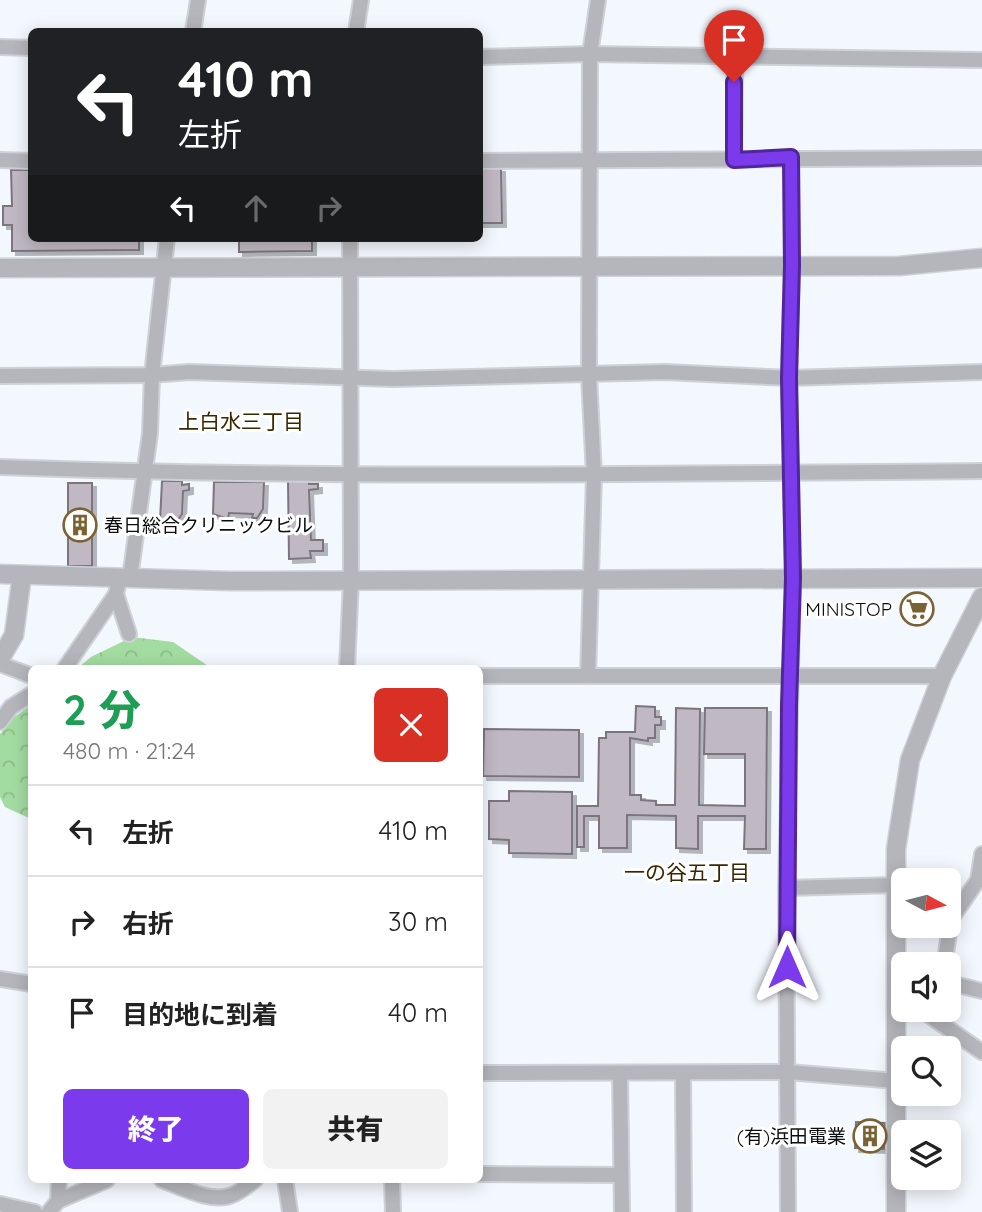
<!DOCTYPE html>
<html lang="ja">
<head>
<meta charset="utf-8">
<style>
	body { margin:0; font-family:Quicksand,"Noto Sans JP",sans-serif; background:#f2f2f2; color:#222; height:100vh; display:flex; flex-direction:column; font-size:26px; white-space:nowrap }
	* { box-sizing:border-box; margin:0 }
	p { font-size:23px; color:#767676 }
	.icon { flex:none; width:38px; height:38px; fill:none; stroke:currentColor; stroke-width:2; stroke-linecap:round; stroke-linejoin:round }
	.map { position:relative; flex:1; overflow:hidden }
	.details { position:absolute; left:28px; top:665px; width:455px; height:518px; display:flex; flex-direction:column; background:#fff; border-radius:10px; box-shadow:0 4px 18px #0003 }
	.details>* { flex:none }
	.hud { position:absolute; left:28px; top:28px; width:455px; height:214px; border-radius:10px; box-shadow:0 4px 18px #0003; background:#202124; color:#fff; overflow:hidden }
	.needle { width:46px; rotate:97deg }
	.fabs { position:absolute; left:891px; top:868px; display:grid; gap:14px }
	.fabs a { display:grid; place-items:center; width:70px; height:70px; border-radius:10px; background:#fff; box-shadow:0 4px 18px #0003; font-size:35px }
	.pin { position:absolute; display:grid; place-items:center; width:60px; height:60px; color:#fff; margin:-72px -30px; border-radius:50% 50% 50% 0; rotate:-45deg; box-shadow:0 0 7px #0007 }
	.pin .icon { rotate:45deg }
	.me { position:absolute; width:77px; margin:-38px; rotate:0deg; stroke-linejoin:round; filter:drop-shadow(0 0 5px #0008) }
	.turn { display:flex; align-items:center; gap:24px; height:147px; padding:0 35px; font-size:32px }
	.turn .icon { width:91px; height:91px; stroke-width:2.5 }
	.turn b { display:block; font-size:49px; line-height:60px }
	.lanes { display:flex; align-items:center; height:66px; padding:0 35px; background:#0003; justify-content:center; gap:35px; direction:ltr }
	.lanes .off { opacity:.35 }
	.round { display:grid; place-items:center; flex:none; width:74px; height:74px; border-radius:10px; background:#f2f2f2 }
	.headline { display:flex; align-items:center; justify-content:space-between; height:119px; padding:0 35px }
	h1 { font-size:42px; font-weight:800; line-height:52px; color:#1e9e55 }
	.action { display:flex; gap:14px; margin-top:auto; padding:14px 35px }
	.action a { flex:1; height:80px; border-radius:10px; background:#7c3aed; color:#fff; font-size:28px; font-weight:800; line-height:80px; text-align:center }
	.action a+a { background:#f2f2f2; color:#222 }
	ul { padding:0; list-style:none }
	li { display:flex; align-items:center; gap:21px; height:91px; padding:0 35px; border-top:2px solid #e0e0e0 }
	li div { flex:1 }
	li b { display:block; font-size:26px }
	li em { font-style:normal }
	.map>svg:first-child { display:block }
</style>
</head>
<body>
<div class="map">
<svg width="982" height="1212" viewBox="0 0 982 1212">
	<defs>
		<pattern id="forest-crowns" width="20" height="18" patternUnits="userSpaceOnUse" patternTransform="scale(1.75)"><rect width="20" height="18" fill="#a3dca1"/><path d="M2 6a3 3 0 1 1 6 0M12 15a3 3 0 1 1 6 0" fill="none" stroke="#8bbc89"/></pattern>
		<filter id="shadow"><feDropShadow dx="4" dy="4" stdDeviation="0" flood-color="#0004"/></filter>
	</defs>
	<rect width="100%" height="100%" fill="#f3f7fe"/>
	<g fill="url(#forest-crowns)">
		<path d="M 132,637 L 173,642 L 211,668 L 78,668 L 91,657 Z"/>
		<path d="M 31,705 L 31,819 L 5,807 L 0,797 L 0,734 L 13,718 Z"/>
	</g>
	<g fill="#c0b9c3" stroke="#7b757e" stroke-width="2" filter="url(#shadow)">
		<path d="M 501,168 L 502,223 L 480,223 L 480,169 Z"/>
		<path d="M 11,170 L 32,170 L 32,238 L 139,238 L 139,250 L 12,251 L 12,225 L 3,225 L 3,206 L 12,206 Z"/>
		<path d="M 239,238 L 312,238 L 312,251 L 239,252 Z"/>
		<path d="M 288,480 L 309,480 L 309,484 L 318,484 L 318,489 L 309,490 L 311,540 L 323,540 L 323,551 L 310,551 L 311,558 L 289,559 Z"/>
		<path d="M 162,481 L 182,481 L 182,485 L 189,484 L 189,490 L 183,491 L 182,514 L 178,520 L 160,521 Z"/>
		<path d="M 214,482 L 264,482 L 263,509 L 257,518 L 252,518 L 253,514 L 229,513 L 228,519 L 213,514 Z"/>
		<rect x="68" y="483" width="24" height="83"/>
		<path d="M 636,706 L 655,707 L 655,717 L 661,717 L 661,725 L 655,725 L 655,738 L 648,738 L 648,741 L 630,738 L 630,795 L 641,795 L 641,800 L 656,801 L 656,805 L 675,805 L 676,708 L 700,709 L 699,805 L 745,806 L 745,754 L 704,754 L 705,708 L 767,708 L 766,849 L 744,849 L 745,816 L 698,816 L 698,849 L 676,848 L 676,816 L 627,815 L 627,848 L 599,848 L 599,816 L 584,816 L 584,847 L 577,847 L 577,806 L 598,806 L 599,738 L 606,738 L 606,732 L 635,732 Z"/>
		<path d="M 484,729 L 579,730 L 579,777 L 483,776 Z"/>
		<path d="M 509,791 L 572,792 L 572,854 L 509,853 L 509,840 L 489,839 L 489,801 L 509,801 Z"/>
		<path d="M 856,1122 L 885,1123 L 884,1149 L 855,1148 Z"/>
	</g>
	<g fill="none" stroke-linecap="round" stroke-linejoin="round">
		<defs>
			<g id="minor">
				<path d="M 193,32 L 198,0"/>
				<path d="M 356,32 L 361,0"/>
				<path d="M 0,47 L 32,48"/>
				<path d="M 480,57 L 590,54 L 982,60"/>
				<path d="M 0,160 L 32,161"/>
				<path d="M 734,160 L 735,56"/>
				<path d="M 480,161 L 982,158"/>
				<path d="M 0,376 L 152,375 L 167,238"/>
				<path d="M 0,467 C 327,479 655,474 982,471"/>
				<path d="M 130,578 L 150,433 L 152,375 L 189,372 L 393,379 L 665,372 L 789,378 L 982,372"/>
				<path d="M 116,594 L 129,634"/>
				<path d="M 0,664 L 32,676"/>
				<path d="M 65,668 L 116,594 L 120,577"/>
				<path d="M 347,668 L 351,581 L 350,238"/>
				<path d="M 480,676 L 942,676"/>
				<path d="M 588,676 L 594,475 L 589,376 L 590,54 L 598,0"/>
				<path d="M 0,722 L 11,707 L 32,694"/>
				<path d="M 786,888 L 896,885"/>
				<path d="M 947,964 L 945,960 L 951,919 L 978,880 L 982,854"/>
				<path d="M 0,979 L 32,984"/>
				<path d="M 950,983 L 982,991"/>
				<path d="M 896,1012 L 926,1013 L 982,1052"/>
				<path d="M 480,1073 L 788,1072 L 896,1081"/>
				<path d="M 620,1074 L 622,1212"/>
				<path d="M 683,1074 L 684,1212"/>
				<path d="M 480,1174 L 621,1175"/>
				<path d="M 162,1180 C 181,1187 212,1204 232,1195 C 240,1192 248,1185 255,1180"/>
				<path d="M 285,1180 L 290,1212"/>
				<path d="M 392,1180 L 393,1212"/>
				<path d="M 58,1201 L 59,1180"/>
				<path d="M 0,1204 L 35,1212"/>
				<path d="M 49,1212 L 58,1201 L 107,1180"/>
				<path d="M 788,1212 L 786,888 L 793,577 L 789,378 L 792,265 L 791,157"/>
			</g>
			<g id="tertiary">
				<path d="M 0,268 L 899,266 L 982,258"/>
				<path d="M 0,574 L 229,581 L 982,578"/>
				<path d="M 0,659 L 14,635 L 22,575"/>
				<path d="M 896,1212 L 896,849 L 910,760 L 942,676 L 982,597"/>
			</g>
		</defs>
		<use href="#minor" stroke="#ced1d8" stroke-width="18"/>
		<use href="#tertiary" stroke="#ced1d8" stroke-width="21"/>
		<use href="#minor" stroke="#b5b6bb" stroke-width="14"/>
		<use href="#tertiary" stroke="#b5b6bb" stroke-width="18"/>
	</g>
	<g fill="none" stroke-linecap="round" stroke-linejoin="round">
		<defs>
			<path id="route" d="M 734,82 L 734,160 L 791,157 L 792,265 L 789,378 L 793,578 L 789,705 L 787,967"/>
		</defs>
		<use href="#route" stroke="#51269a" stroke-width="18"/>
		<use href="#route" stroke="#7c3aed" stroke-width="12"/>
	</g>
	<defs>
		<symbol id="building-ring" viewBox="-11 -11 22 22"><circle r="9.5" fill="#fff" stroke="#7a6333" stroke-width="1.5"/><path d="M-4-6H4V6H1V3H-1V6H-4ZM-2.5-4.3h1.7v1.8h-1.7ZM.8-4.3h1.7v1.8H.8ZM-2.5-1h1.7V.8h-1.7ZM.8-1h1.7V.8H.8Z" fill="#7a6333"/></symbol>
		<symbol id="supermarket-ring" viewBox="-11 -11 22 22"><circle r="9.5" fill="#fff" stroke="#7a6333" stroke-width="1.5"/><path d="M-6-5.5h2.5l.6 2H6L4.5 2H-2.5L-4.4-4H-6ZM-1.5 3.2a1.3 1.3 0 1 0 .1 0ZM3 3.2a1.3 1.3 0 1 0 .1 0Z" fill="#7a6333"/></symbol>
	</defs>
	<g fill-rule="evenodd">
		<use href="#building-ring" x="61" y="506" width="38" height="38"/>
		<use href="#supermarket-ring" x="898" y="590" width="38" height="38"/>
		<use href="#building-ring" x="851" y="1117" width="38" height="38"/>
	</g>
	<g text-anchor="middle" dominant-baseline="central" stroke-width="6" stroke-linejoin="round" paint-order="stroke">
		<g font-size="19" fill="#0a0c0f" stroke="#fff" text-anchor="end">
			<text x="104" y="525" text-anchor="start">春日総合クリニックビル</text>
			<text x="892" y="609">MINISTOP</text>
			<text x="846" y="1136">(有)浜田電業</text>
		</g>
		<g font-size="21" fill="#382700" stroke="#fff">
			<text x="241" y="421">上白水三丁目</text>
			<text x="687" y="872">一の谷五丁目</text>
		</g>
	</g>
</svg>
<div class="fabs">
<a><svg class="needle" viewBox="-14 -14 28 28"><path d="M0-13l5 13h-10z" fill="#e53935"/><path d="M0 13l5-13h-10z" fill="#767676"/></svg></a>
<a><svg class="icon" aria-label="sound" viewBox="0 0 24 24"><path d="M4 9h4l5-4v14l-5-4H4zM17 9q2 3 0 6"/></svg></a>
<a><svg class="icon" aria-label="search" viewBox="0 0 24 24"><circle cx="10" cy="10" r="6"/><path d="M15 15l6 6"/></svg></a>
<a><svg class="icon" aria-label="layers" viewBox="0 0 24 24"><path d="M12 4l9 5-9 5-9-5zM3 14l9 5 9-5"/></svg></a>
</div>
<div class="pin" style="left:734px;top:82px;background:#d93025"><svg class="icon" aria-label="arrive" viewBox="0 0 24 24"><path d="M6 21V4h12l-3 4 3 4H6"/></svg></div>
<svg class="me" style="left:787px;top:967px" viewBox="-20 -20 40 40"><path d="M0-17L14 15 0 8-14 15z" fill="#7c3aed" stroke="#fff" stroke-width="4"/></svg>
<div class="hud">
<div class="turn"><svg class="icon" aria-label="left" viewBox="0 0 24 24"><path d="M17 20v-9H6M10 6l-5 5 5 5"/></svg><div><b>410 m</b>左折</div></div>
<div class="lanes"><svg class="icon" aria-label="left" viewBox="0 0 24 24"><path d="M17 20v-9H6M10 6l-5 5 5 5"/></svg><svg class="icon off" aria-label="ahead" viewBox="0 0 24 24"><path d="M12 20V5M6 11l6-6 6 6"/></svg><svg class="icon off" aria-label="right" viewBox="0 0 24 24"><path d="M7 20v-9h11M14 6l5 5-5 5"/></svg></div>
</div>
<section class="details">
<div class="headline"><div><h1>2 分</h1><p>480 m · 21:24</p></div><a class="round" style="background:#d93025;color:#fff"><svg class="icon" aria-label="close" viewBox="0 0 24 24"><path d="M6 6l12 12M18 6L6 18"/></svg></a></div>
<ul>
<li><svg class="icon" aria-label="left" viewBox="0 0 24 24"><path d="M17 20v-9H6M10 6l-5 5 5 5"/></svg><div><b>左折</b></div><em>410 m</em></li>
<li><svg class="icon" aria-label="right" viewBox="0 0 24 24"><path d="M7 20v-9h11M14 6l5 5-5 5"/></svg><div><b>右折</b></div><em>30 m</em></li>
<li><svg class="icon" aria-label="arrive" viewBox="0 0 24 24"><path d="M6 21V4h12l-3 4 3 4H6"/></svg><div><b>目的地に到着</b></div><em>40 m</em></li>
</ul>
<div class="action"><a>終了</a><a>共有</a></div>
</section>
</div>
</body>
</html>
